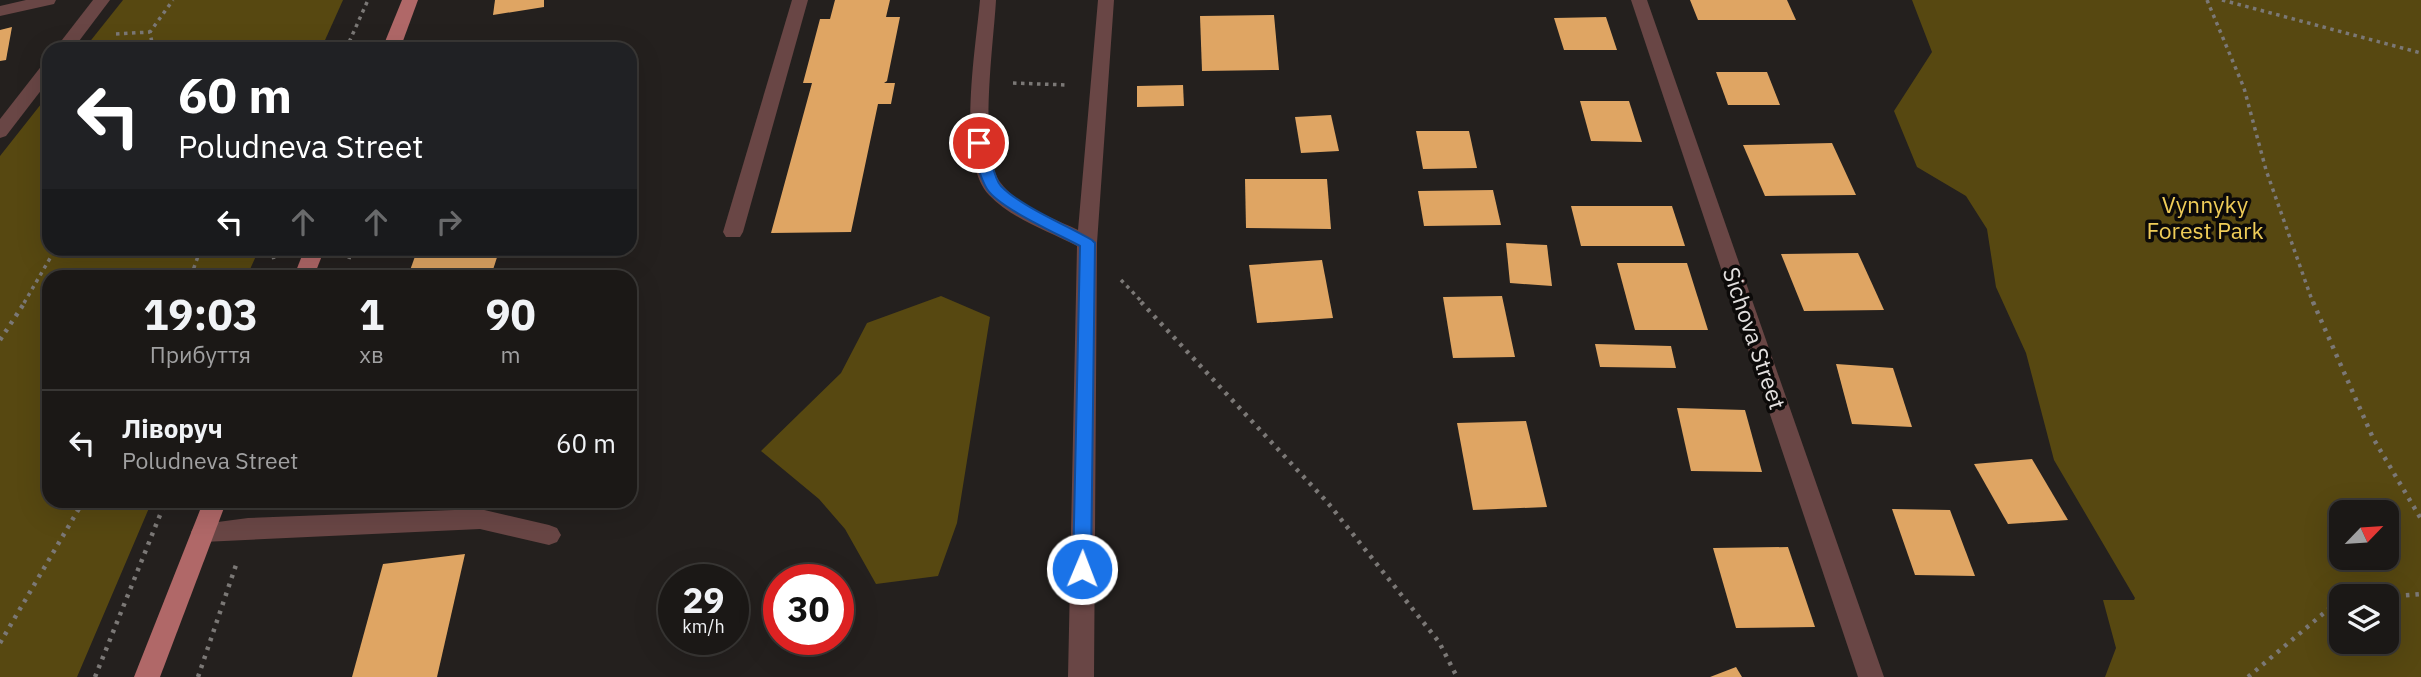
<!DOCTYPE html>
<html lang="uk">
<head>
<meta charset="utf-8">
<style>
	body { margin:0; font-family:"IBM Plex Sans",sans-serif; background:#24211f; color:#f1f3f6; height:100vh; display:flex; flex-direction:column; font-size:26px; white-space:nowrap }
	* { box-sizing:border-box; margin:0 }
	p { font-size:23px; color:#a0a0a1 }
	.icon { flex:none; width:38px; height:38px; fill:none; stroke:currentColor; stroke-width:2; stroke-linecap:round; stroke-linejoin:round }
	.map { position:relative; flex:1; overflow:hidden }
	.sheet { position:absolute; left:42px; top:270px; width:595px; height:238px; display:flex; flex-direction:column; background:#1b1816; border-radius:21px; box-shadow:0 7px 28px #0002,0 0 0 2px #393735 }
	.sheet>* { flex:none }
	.banner { position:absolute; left:42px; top:42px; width:595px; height:214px; border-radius:21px; box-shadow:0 7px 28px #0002,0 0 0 2px #393735; background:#202124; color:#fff; overflow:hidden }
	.needle { width:46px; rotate:65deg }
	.fabs { position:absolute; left:2329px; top:500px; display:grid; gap:14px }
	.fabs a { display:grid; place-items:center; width:70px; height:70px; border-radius:14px; background:#1b1816; box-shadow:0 7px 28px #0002,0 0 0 2px #393735; font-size:35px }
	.speed { position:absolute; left:658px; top:564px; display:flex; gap:14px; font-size:35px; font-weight:700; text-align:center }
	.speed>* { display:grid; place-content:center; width:91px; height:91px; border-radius:50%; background:#1b1816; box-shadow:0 7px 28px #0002,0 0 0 2px #393735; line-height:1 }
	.speed small { font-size:18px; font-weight:400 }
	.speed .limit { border:10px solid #d22; background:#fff; color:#111 }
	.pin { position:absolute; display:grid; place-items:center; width:60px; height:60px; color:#fff; margin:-30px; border:4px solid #fff; border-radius:50%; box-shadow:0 2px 7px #0007 }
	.me { position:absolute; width:77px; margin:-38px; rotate:1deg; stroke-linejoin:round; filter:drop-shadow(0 0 5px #0008) }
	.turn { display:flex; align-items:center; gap:24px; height:147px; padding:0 21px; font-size:32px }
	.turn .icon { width:91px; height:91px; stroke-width:2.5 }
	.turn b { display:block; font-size:49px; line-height:60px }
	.lanes { display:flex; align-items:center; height:66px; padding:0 21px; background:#0003; justify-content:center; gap:35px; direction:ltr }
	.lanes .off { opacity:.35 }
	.eta { display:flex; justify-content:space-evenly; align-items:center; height:119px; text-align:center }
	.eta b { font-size:42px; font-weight:800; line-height:49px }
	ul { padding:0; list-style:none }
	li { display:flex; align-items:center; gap:21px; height:105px; padding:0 21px; border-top:2px solid #393735 }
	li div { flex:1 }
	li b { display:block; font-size:26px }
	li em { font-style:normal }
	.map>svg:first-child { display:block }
</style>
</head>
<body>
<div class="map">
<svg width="2421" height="677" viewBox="0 0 2421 677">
	<rect width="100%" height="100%" fill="#24201e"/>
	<g fill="#574811" fill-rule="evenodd">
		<path d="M 123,0 L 343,0 L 321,49 L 84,49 Z"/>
		<path d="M 1912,0 L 2421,0 L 2421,677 L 2105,677 L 2116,648 L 2103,600 L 2134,600 L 2135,598 L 2054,460 L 2026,353 L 1996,287 L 1987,229 L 1966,196 L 1917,167 L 1894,111 L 1932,52 ZM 2342,513 L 2387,513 L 2387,558 L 2342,558 ZM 2342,597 L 2387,597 L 2387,642 L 2342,642 Z"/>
		<path d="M 49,94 L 49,248 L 255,248 L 256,256 L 247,276 L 49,276 L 49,500 L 152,501 L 77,677 L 0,677 L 0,156 Z"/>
		<path d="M 941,296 L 990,317 L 957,523 L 938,576 L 876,584 L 845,529 L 819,499 L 761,451 L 841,373 L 867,323 Z"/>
	</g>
	<g fill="#dfa563">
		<path d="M 495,0 L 544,0 L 544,7 L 493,15 Z"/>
		<path d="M 835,0 L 890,0 L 886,17 L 900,17 L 887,81 L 884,83 L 895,83 L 891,104 L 878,104 L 851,232 L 771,233 L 812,83 L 803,83 L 820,19 L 830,19 Z"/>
		<path d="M 1690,0 L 1787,0 L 1796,20 L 1698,20 Z"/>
		<path d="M 1274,15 L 1279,70 L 1202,71 L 1200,16 Z"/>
		<path d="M 1606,17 L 1617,50 L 1564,50 L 1554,18 Z"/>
		<path d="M 12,27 L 6,60 L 0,61 L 0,30 Z"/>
		<path d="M 1716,72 L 1767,72 L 1780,105 L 1728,105 Z"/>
		<path d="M 1183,85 L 1184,106 L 1137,107 L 1137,86 Z"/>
		<path d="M 1580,101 L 1629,101 L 1642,142 L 1591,141 Z"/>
		<path d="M 1331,115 L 1339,151 L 1301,153 L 1295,117 Z"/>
		<path d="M 1416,131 L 1469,131 L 1477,168 L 1423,169 Z"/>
		<path d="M 1832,143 L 1856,195 L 1765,196 L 1743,145 Z"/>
		<path d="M 1245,179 L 1327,179 L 1331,229 L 1246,228 Z"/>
		<path d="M 1493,190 L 1501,225 L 1424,226 L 1418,191 Z"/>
		<path d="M 1571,206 L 1672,206 L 1685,246 L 1581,246 Z"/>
		<path d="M 1506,243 L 1547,245 L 1552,286 L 1510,283 Z"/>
		<path d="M 418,248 L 500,248 L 491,276 L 408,276 Z"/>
		<path d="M 1858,253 L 1884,310 L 1804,311 L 1781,254 Z"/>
		<path d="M 1322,260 L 1333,318 L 1257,323 L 1249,265 Z"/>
		<path d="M 1617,263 L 1687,263 L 1708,330 L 1635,330 Z"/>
		<path d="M 1502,296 L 1515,357 L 1453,358 L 1443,297 Z"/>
		<path d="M 1595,344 L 1671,346 L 1676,368 L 1600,367 Z"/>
		<path d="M 1836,364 L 1893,368 L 1912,427 L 1852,424 Z"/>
		<path d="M 1677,408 L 1745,410 L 1762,472 L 1691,471 Z"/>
		<path d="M 1526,421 L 1547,507 L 1473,510 L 1457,423 Z"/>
		<path d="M 2032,459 L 2068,520 L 2008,524 L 1974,464 Z"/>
		<path d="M 1892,509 L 1950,510 L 1975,576 L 1915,575 Z"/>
		<path d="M 1788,547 L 1815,627 L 1736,628 L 1713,548 Z"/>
		<path d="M 465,554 L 437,677 L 352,677 L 383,564 Z"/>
		<path d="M 1736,667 L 1742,677 L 1710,677 Z"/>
	</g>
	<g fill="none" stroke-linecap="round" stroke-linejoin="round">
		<g stroke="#7b7876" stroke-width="3.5" stroke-dasharray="3.5 4.5" stroke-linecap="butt">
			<path d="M 2207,0 L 2244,88 L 2266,170 L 2313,303"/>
			<path d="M 2222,0 L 2421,53"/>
			<path d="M 116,34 L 150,32"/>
			<path d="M 153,49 L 150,32 L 173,0"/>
			<path d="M 346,49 L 368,0"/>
			<path d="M 1013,83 L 1067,85"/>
			<path d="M 271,248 L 274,260"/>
			<path d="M 349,259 L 352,248"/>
			<path d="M 191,276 L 201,248"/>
			<path d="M 1121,280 L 1143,303"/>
			<path d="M 24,303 L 56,248"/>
		</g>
		<g stroke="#7b7876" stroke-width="4.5" stroke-dasharray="3.5 6" stroke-linecap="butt">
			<path d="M 1141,302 L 1328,503 L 1439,642 L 1457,677"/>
			<path d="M 2313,302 L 2373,438 L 2421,519"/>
			<path d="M 0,340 L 25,302"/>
			<path d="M 2387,597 L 2421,594"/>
			<path d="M 0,643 L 84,500"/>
			<path d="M 95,677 L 166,500"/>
			<path d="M 198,677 L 236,565"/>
			<path d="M 2248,677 L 2337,602 L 2342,601"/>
		</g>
		<g fill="#694645" fill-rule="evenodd">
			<path d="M 26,0 L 56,0 L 54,4 L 0,16 L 0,6 Z"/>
			<path d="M 93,0 L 110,0 L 73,49 L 55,49 Z"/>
			<path d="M 792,0 L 808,0 L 743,232 L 740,237 L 726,237 L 723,232 Z"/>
			<path d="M 980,0 L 996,0 C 994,40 978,151 1000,182 C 1017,206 1053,218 1078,230 L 1098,0 L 1114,0 L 1097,243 L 1094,677 L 1068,677 L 1077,246 C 1048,231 1012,219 989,195 C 956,160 976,47 980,0 Z"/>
			<path d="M 1631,0 L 1647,0 L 1884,677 L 1858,677 Z"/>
			<path d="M 49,62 L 49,80 L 6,136 L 0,138 L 0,119 L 43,64 Z"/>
			<path d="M 480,509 L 549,525 L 557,528 L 561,535 L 557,542 L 549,545 L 480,529 L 203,542 L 195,539 L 191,532 L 195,525 L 248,518 Z"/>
		</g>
		<g fill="#b06868" fill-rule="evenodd">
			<path d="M 402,0 L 418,0 L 400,49 L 382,49 Z"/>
			<path d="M 305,248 L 325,248 L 314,276 L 294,276 Z"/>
			<path d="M 204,500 L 227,500 L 160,677 L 134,677 Z"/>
		</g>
	</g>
	<path fill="#1a73e8" stroke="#114b97" stroke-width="2" d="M 979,138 C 993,143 990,175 1001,186 C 1020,206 1068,226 1092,240 L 1095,243 L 1091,569 L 1089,574 L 1082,577 L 1076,574 L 1073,569 L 1080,246 C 1058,234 999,208 987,189 C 979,176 975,158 972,143 Z"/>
	<g text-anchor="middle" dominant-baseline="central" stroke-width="7" stroke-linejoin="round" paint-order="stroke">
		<g font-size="23" fill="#efcc58" stroke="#0c0a09">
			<text x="2205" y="204">Vynnyky<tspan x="2205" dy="26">Forest Park</tspan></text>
		</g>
		<g font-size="23" fill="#e3e0df" stroke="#0c0a09">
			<text transform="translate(1755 338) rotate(71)">Sichova Street</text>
		</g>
	</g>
</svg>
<div class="fabs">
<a><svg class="needle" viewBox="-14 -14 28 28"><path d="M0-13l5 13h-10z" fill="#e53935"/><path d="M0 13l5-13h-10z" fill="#a0a0a1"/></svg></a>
<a><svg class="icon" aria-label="layers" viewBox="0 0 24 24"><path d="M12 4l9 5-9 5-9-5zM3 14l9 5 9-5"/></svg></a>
</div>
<div class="speed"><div>29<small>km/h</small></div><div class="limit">30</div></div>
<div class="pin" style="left:979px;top:143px;background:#d93025"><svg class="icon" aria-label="arrive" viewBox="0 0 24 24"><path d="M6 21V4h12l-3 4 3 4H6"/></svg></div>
<svg class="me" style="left:1082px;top:569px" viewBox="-20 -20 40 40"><circle r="17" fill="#1a73e8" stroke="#fff" stroke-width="3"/><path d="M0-11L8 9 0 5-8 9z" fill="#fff"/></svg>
<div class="banner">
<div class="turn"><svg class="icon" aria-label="left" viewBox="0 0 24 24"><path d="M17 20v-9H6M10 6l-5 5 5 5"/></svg><div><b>60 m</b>Poludneva Street</div></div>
<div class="lanes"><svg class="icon" aria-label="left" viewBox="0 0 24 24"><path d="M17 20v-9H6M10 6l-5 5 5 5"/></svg><svg class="icon off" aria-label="ahead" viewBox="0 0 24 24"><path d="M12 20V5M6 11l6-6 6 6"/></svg><svg class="icon off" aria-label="ahead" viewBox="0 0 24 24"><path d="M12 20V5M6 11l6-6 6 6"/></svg><svg class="icon off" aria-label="right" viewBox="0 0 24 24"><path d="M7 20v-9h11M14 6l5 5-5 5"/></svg></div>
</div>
<section class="sheet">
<div class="eta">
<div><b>19:03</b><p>Прибуття</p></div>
<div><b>1</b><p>хв</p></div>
<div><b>90</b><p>m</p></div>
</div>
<ul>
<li><svg class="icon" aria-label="left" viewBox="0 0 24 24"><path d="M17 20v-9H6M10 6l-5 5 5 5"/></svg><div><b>Ліворуч</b><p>Poludneva Street</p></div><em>60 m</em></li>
</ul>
</section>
</div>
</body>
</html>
